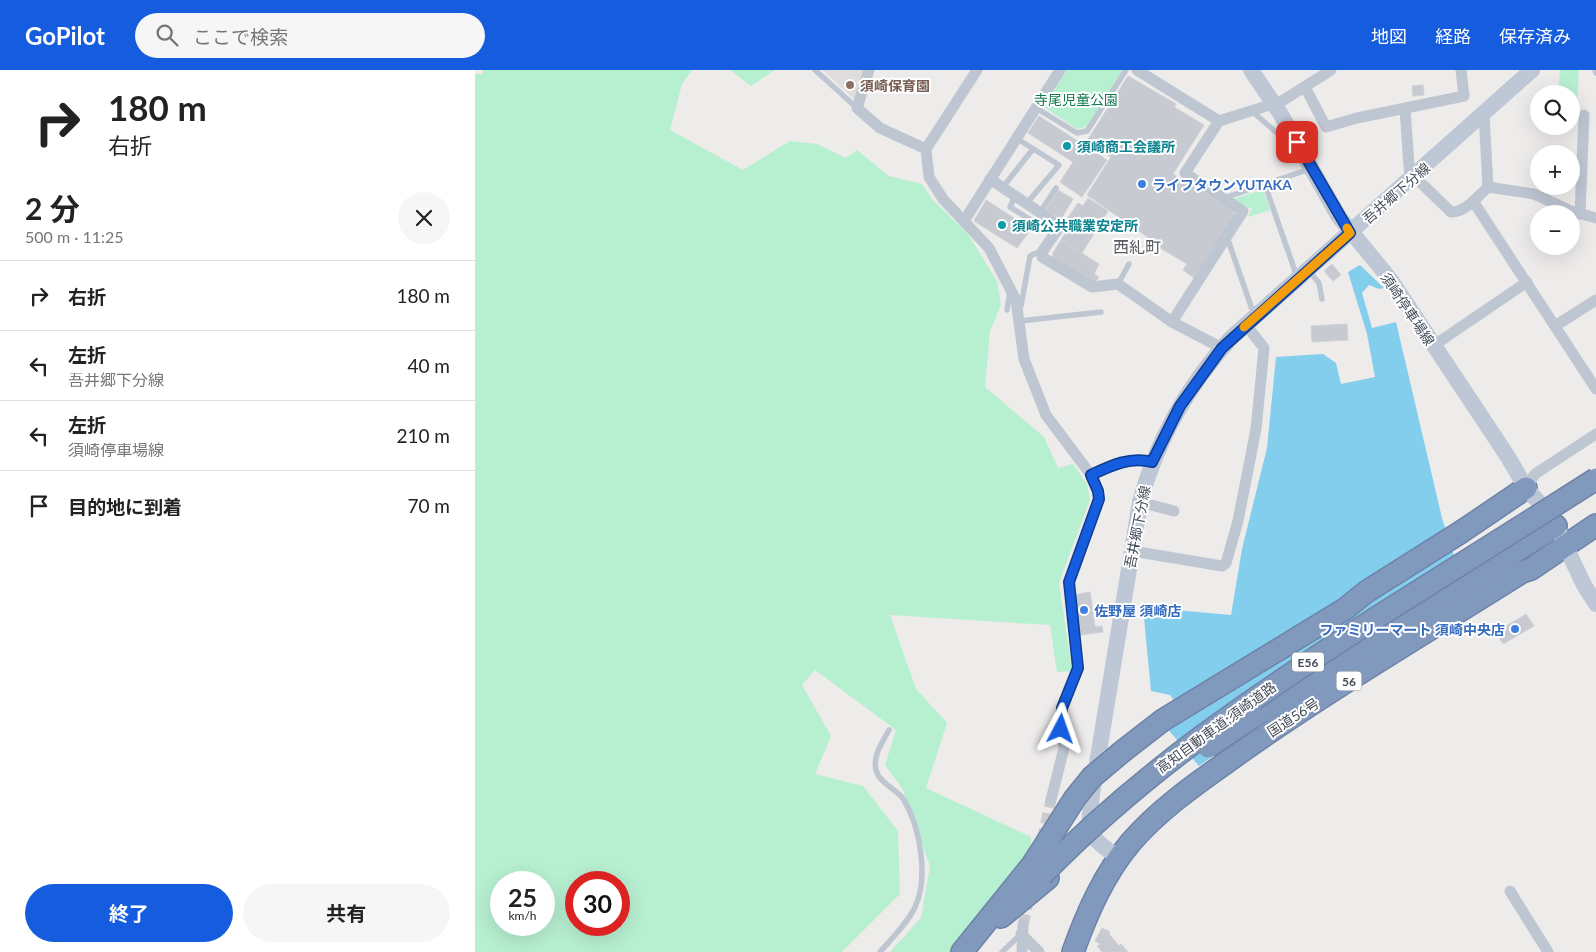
<!DOCTYPE html>
<html lang="ja">
<head>
<meta charset="utf-8">
<style>
	body { margin:0; font-family:Lato,"Noto Sans JP",sans-serif; background:#f6f6f6; color:#222; height:100vh; display:flex; flex-direction:column; font-size:19px; white-space:nowrap }
	* { box-sizing:border-box; margin:0 }
	p { font-size:16px; color:#767676 }
	.icon { flex:none; width:28px; height:28px; fill:none; stroke:currentColor; stroke-width:2; stroke-linecap:round; stroke-linejoin:round }
	.map { position:relative; flex:1; overflow:hidden }
	.details { display:flex; flex-direction:column; background:#fff; width:475px }
	.details>* { flex:none }
	.hud { background:#fff; color:#222; overflow:hidden }
	.controls { position:absolute; left:1055px; top:15px; display:grid; gap:10px }
	.controls a { display:grid; place-items:center; width:50px; height:50px; border-radius:50%; background:#fff; box-shadow:0 5px 20px #0002; font-size:25px }
	.speed { position:absolute; left:15px; top:801px; display:flex; gap:10px; font-size:25px; font-weight:700; text-align:center }
	.speed>* { display:grid; place-content:center; width:65px; height:65px; border-radius:50%; background:#fff; box-shadow:0 5px 20px #0002; line-height:1 }
	.speed small { font-size:12px; font-weight:400 }
	.speed .limit { border:8px solid #d22; background:#fff; color:#111 }
	.pin { position:absolute; display:grid; place-items:center; width:42px; height:42px; color:#fff; margin:-21px; border-radius:10px; box-shadow:0 2px 8px #0006 }
	.me { position:absolute; width:55px; margin:-28px; rotate:4deg; stroke-linejoin:round; filter:drop-shadow(0 0 4px #0008) }
	.turn { display:flex; align-items:center; gap:18px; height:105px; padding:0 25px; font-size:22px }
	.turn .icon { width:65px; height:65px; stroke-width:2.5 }
	.turn b { display:block; font-size:35px; line-height:42px }
	.round { display:grid; place-items:center; flex:none; width:52px; height:52px; border-radius:26px; background:#f6f6f6 }
	.head { display:flex; align-items:center; justify-content:space-between; height:85px; padding:0 25px }
	h1 { font-size:30px; font-weight:700; line-height:38px }
	.action { display:flex; gap:10px; margin-top:auto; padding:10px 25px }
	.action a { flex:1; height:58px; border-radius:30px; background:#155dde; color:#fff; font-size:20px; font-weight:700; line-height:58px; text-align:center }
	.action a+a { background:#f6f6f6; color:#222 }
	ul { padding:0; list-style:none }
	li { display:flex; align-items:center; gap:15px; height:70px; padding:0 25px; border-top:1px solid #e0e0e0 }
	li div { flex:1 }
	li b { display:block; font-size:19px }
	li em { font-style:normal }
	header { display:flex; align-items:center; gap:30px; box-sizing:border-box; height:70px; padding:0 25px; background:#155dde; color:#fff }
	header strong { font-size:24px }
	nav { display:flex; gap:28px; margin-inline-start:auto; font-size:18px }
	.search { width:350px; height:45px; background:#f6f6f6; display:flex; align-items:center; gap:12px; box-sizing:border-box; padding:0 18px; border-radius:28px; color:#767676; font-size:19px }
	main { display:flex; flex:1; min-height:0 }
	.map>svg:first-child { display:block }
</style>
</head>
<body>
<header>
<strong>GoPilot</strong>
<div class="search"><svg class="icon" aria-label="search" viewBox="0 0 24 24"><circle cx="10" cy="10" r="6"/><path d="M15 15l6 6"/></svg>ここで検索</div>
<nav><a>地図</a><a>経路</a><a>保存済み</a></nav>
</header>
<main>
<section class="details">
<div class="hud">
<div class="turn"><svg class="icon" aria-label="right" viewBox="0 0 24 24"><path d="M7 20v-9h11M14 6l5 5-5 5"/></svg><div><b>180 m</b>右折</div></div>
</div>
<div class="head"><div><h1>2 分</h1><p>500 m · 11:25</p></div><a class="round"><svg class="icon" aria-label="close" viewBox="0 0 24 24"><path d="M6 6l12 12M18 6L6 18"/></svg></a></div>
<ul>
<li><svg class="icon" aria-label="right" viewBox="0 0 24 24"><path d="M7 20v-9h11M14 6l5 5-5 5"/></svg><div><b>右折</b></div><em>180 m</em></li>
<li><svg class="icon" aria-label="left" viewBox="0 0 24 24"><path d="M17 20v-9H6M10 6l-5 5 5 5"/></svg><div><b>左折</b><p>吾井郷下分線</p></div><em>40 m</em></li>
<li><svg class="icon" aria-label="left" viewBox="0 0 24 24"><path d="M17 20v-9H6M10 6l-5 5 5 5"/></svg><div><b>左折</b><p>須崎停車場線</p></div><em>210 m</em></li>
<li><svg class="icon" aria-label="arrive" viewBox="0 0 24 24"><path d="M6 21V4h12l-3 4 3 4H6"/></svg><div><b>目的地に到着</b></div><em>70 m</em></li>
</ul>
<div class="action"><a>終了</a><a>共有</a></div>
</section>
<div class="map">
<svg width="1121" height="882" viewBox="0 0 1121 882">
	<rect width="100%" height="100%" fill="#eeebeb"/>
	<path fill="#dfdcdd" d="M 348,0 L 389,0 L 381,31 Z"/>
	<g fill="#b7efd1" fill-rule="evenodd">
		<path d="M 8,0 L 217,0 L 207,14 L 195,60 L 268,100 L 315,71 L 342,74 L 371,88 L 382,80 L 414,106 L 447,114 L 458,130 L 493,164 L 522,211 L 526,235 L 515,261 L 510,317 L 569,367 L 583,398 L 598,394 L 612,414 L 615,430 L 584,513 L 597,601 L 582,602 L 575,555 L 415,545 L 441,619 L 472,653 L 451,718 L 556,767 L 556,782 L 476,882 L 415,882 L 446,848 L 455,796 L 427,718 L 410,695 L 421,660 L 340,600 L 327,615 L 356,666 L 340,704 L 388,716 L 423,761 L 425,824 L 367,882 L 0,882 L 0,4 L 8,4 ZM 26,812 L 69,812 L 69,855 L 26,855 ZM 101,812 L 144,812 L 144,855 L 101,855 Z"/>
		<path d="M 255,0 L 300,0 L 276,16 Z"/>
		<path d="M 591,0 L 648,0 L 612,56 L 602,59 L 569,37 Z"/>
		<path d="M 1085,0 L 1104,0 L 1102,33 L 1096,32 L 1096,24 L 1083,24 Z"/>
		<path d="M 788,120 L 795,140 L 773,147 L 777,139 L 758,129 Z"/>
	</g>
	<path fill="#83ceed" d="M 885,195 L 909,218 L 904,219 L 894,215 L 887,223 L 897,258 L 921,252 L 967,448 L 987,510 L 724,696 L 691,657 L 700,632 L 695,625 L 676,621 L 668,537 L 756,545 L 767,479 L 792,378 L 801,287 L 848,284 L 861,293 L 866,314 L 900,307 L 892,264 L 873,202 Z"/>
	<g fill="#c8cad1" stroke="#cfd1d7">
		<path d="M 653,6 L 701,34 L 699,37 L 729,55 L 698,104 L 758,140 L 760,146 L 719,208 L 708,200 L 712,194 L 672,170 L 674,168 L 612,125 L 636,87 L 612,71 Z"/>
		<path d="M 948,15 L 949,25 L 938,26 L 937,16 Z"/>
		<path d="M 564,46 L 632,90 L 607,127 L 585,112 L 598,92 L 553,63 Z"/>
		<path d="M 583,120 L 598,129 L 586,149 L 571,140 Z"/>
		<path d="M 613,128 L 633,141 L 607,183 L 586,170 L 597,152 L 592,149 L 603,133 L 608,136 Z"/>
		<path d="M 511,130 L 556,159 L 542,178 L 499,151 Z"/>
		<path d="M 586,170 L 624,194 L 619,204 L 624,207 L 619,214 L 578,189 L 578,183 Z"/>
		<path d="M 857,194 L 866,205 L 858,211 L 849,201 Z"/>
		<path d="M 872,254 L 873,270 L 837,272 L 836,256 Z"/>
		<path d="M 615,522 L 620,557 L 627,556 L 628,562 L 605,565 L 599,525 Z"/>
		<path d="M 1051,544 L 1059,556 L 1028,574 L 1021,562 Z"/>
		<path d="M 627,858 L 635,862 L 634,864 L 644,876 L 646,874 L 653,882 L 627,882 L 622,876 L 626,874 L 620,871 Z"/>
	</g>
	<g fill="none" stroke-linecap="round" stroke-linejoin="round">
		<g stroke="#cccbce" stroke-width="11" stroke-dasharray="11 5.5" stroke-linecap="butt">
			<path d="M 567,770 L 576,730"/>
			<path d="M 548,855 L 554,827"/>
		</g>
		<defs>
			<g id="highway">
				<path d="M 986,462 L 1051,418"/>
				<path d="M 778,647 L 1081,456"/>
				<path d="M 526,847 L 573,808"/>
				<path d="M 487,882 L 558,794"/>
				<path d="M 598,882 C 612,843 629,804 656,772 C 689,734 730,708 770,679 C 860,616 955,560 1047,502 L 1056,499 L 1121,455"/>
			</g>
		</defs>
		<use href="#highway" stroke="#6d84a8" stroke-width="24"/>
		<g stroke="#bec6d2" stroke-width="5.5">
			<path d="M 340,0 L 382,38"/>
			<path d="M 1120,0 L 1121,3"/>
			<path d="M 561,38 L 602,63 L 612,61 L 651,0"/>
			<path d="M 778,42 L 811,71"/>
			<path d="M 541,68 L 584,95 L 552,133"/>
			<path d="M 790,115 L 822,207"/>
			<path d="M 528,117 L 558,79"/>
			<path d="M 540,126 L 535,137 L 559,152"/>
			<path d="M 749,128 L 835,99"/>
			<path d="M 566,141 L 581,118"/>
			<path d="M 752,167 L 779,245"/>
			<path d="M 834,201 L 844,213 L 847,229"/>
			<path d="M 643,214 L 654,194"/>
			<path d="M 546,236 L 555,186 L 561,183 L 567,187"/>
			<path d="M 532,240 L 535,222"/>
			<path d="M 545,251 L 626,242"/>
			<path d="M 405,882 C 417,868 432,854 440,837 C 454,808 445,757 429,730 C 423,720 406,714 402,703 C 396,688 407,673 414,660"/>
			<path d="M 527,882 L 546,864"/>
		</g>
		<g stroke="#bec6d2" stroke-width="11">
			<path d="M 394,0 L 382,38 L 405,58 L 451,79"/>
			<path d="M 502,0 L 451,79 L 454,107 L 468,129 L 514,178 L 541,230 L 549,289 L 571,345 L 616,405 L 623,421 L 624,429 L 594,512 L 603,598 L 587,638 L 585,648 L 589,678 L 576,730"/>
			<path d="M 662,0 L 744,51"/>
			<path d="M 830,17 L 851,57 L 882,48 L 989,26 L 986,0"/>
			<path d="M 930,39 L 935,110"/>
			<path d="M 1009,44 L 1013,117"/>
			<path d="M 942,104 L 945,112 L 976,142 C 990,143 1003,126 1013,117 L 1059,124 L 1096,141 L 1121,148"/>
			<path d="M 515,109 L 585,156 L 567,182 L 567,187 L 617,217 L 643,214 L 697,252 L 747,278"/>
			<path d="M 998,131 L 1121,319"/>
			<path d="M 1105,144 L 1109,45"/>
			<path d="M 489,151 L 585,0"/>
			<path d="M 697,252 L 768,141 L 710,103 L 744,51 L 807,31 L 856,0"/>
			<path d="M 1080,256 L 1121,230"/>
			<path d="M 958,276 L 1052,212"/>
			<path d="M 616,405 C 635,396 655,386 677,392"/>
			<path d="M 1051,418 L 1060,404 L 1121,364"/>
			<path d="M 665,432 L 699,441"/>
			<path d="M 657,481 L 747,496 L 751,493 L 763,451 L 781,359 L 789,278 L 771,255"/>
			<path d="M 1035,821 L 1073,882"/>
			<path d="M 546,864 L 564,882"/>
			<path d="M 547,882 L 548,855"/>
		</g>
		<g stroke="#bdc7d5" stroke-width="16">
			<path d="M 776,0 L 805,43 L 864,147 L 915,209 L 1033,387 L 1051,418 L 1070,439 L 1081,456 L 1109,515 L 1121,534"/>
			<path d="M 644,788 C 611,765 613,763 617,724 L 665,432 C 682,370 713,315 756,268 L 1057,0"/>
		</g>
		<use href="#highway" stroke="#8199bc" stroke-width="21"/>
		<defs>
			<g id="highway-bridge">
				<path d="M 733,677 L 778,647"/>
				<path d="M 558,794 L 600,728 L 617,707 L 648,681 L 688,650 L 870,539 L 891,522 L 986,462"/>
				<path d="M 567,805 C 669,700 782,625 904,546 C 977,500 1049,455 1121,409"/>
			</g>
		</defs>
		<use href="#highway-bridge" stroke="#6d84a8" stroke-width="24" stroke-linecap="butt"/>
		<use href="#highway-bridge" stroke="#8199bc" stroke-width="21"/>
	</g>
	<g fill="none" stroke-linecap="round" stroke-linejoin="round">
		<defs>
			<path id="route" d="M 586,659 L 587,638 L 603,598 L 594,512 L 624,429 L 623,421 L 616,405 C 635,396 655,386 677,392 L 705,336 L 747,278 L 875,163 L 822,72"/>
		</defs>
		<use href="#route" stroke="#0e3c90" stroke-width="12"/>
		<use href="#route" stroke="#155dde" stroke-width="9"/>
		<path stroke="#f59e0b" stroke-width="9" d="M 769,257 L 875,163 L 872,158"/>
	</g>
	<circle fill="#8d6e63" stroke="#fff" stroke-width="2" cx="375" cy="15" r="5"/>
	<g fill="#0f9aa8" stroke="#fff" stroke-width="2">
		<circle cx="592" cy="76" r="5"/>
		<circle cx="527" cy="155" r="5"/>
	</g>
	<g fill="#3f7fe0" stroke="#fff" stroke-width="2">
		<circle cx="667" cy="114" r="5"/>
		<circle cx="609" cy="540" r="5"/>
		<circle cx="1040" cy="559" r="5"/>
	</g>
	<g text-anchor="middle" dominant-baseline="central" stroke-width="4" stroke-linejoin="round" paint-order="stroke">
		<g fill="#fff" stroke="#7c828b" stroke-width="1">
			<rect x="817" y="582.5" width="32" height="19" rx="4"/>
			<rect x="861.5" y="601.5" width="25" height="19" rx="4"/>
		</g>
		<g font-size="12" font-weight="bold" fill="#444d59">
			<text x="833" y="592">E56</text>
			<text x="874" y="611">56</text>
		</g>
		<g font-size="14" font-weight="bold" fill="#785e54" stroke="#fff" text-anchor="start">
			<text x="385" y="15">須崎保育園</text>
		</g>
		<g font-size="14" fill="#147a4f" stroke="#fff">
			<text x="601" y="29">寺尾児童公園</text>
		</g>
		<g font-size="14" font-weight="bold" fill="#0d838f" stroke="#fff" text-anchor="start">
			<text x="602" y="76">須崎商工会議所</text>
			<text x="537" y="155">須崎公共職業安定所</text>
		</g>
		<g font-size="14" font-weight="bold" fill="#366cbe" stroke="#fff" text-anchor="start">
			<text x="677" y="114">ライフタウンYUTAKA</text>
			<text x="619" y="540">佐野屋 須崎店</text>
			<text x="1030" y="559" text-anchor="end">ファミリーマート 須崎中央店</text>
		</g>
		<g font-size="14" fill="#444d59" stroke="#fff">
			<text transform="translate(921 123) rotate(-41)">吾井郷下分線</text>
			<text transform="translate(933 239) rotate(56)">須崎停車場線</text>
			<text transform="translate(662 457) rotate(-79)">吾井郷下分線</text>
			<text transform="translate(818 647) rotate(-33)">国道56号</text>
			<text transform="translate(741 657) rotate(-36)">高知自動車道;須崎道路</text>
		</g>
		<g font-size="16" fill="#585b60" stroke="#fff">
			<text x="662" y="176">西糺町</text>
		</g>
	</g>
</svg>
<div class="controls">
<a><svg class="icon" aria-label="search" viewBox="0 0 24 24"><circle cx="10" cy="10" r="6"/><path d="M15 15l6 6"/></svg></a>
<a>+</a>
<a>−</a>
</div>
<div class="speed"><div>25<small>km/h</small></div><div class="limit">30</div></div>
<div class="pin" style="left:822px;top:72px;background:#d93025"><svg class="icon" aria-label="arrive" viewBox="0 0 24 24"><path d="M6 21V4h12l-3 4 3 4H6"/></svg></div>
<svg class="me" style="left:586px;top:659px" viewBox="-20 -20 40 40"><path d="M0-17L14 15 0 8-14 15z" fill="#155dde" stroke="#fff" stroke-width="4"/></svg>
</div>
</main>
</body>
</html>
